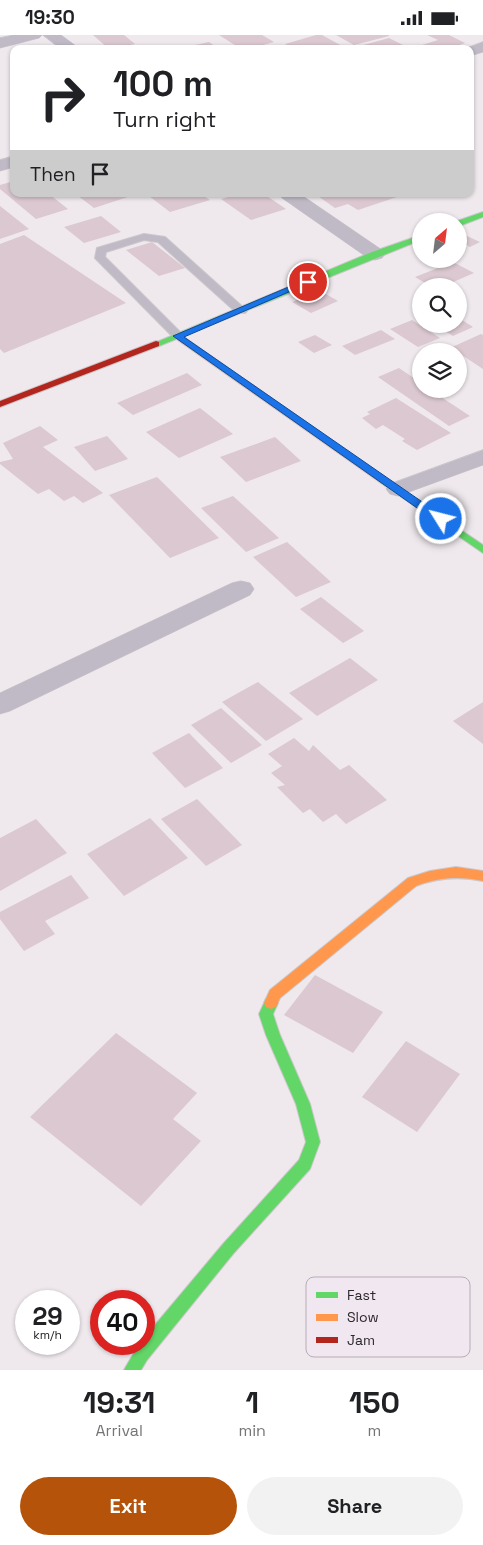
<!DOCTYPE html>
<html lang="en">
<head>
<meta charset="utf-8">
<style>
	body { margin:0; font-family:"Space Grotesk",sans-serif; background:#f2f2f2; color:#202124; height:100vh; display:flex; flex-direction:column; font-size:19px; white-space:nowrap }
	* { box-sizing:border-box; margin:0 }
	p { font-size:16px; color:#757577 }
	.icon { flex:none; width:28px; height:28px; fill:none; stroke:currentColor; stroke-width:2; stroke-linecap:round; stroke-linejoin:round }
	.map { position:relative; height:1335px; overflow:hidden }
	.details { display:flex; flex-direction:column; background:#fff; flex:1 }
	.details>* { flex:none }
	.banner { position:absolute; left:10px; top:10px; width:464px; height:152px; border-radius:10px; box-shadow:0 1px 4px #0004; background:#fff; color:#202124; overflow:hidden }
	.needle { width:32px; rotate:28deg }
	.buttons { position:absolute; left:412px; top:178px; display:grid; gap:10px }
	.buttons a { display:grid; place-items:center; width:55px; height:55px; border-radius:50%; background:#fff; box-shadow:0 1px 4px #0004; font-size:25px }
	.speed { position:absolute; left:15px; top:1255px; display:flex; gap:10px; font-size:25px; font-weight:700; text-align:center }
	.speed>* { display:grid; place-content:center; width:65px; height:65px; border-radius:50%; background:#fff; box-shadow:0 1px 4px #0004; line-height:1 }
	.speed small { font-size:12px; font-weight:400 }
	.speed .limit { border:8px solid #d22; background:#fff; color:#111 }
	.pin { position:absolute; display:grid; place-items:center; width:42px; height:42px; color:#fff; margin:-21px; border:2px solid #fff; border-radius:50%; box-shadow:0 1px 5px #0007 }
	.me { position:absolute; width:55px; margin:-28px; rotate:306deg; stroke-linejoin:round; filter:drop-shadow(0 0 4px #0008) }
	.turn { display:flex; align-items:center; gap:18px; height:105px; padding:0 20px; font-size:22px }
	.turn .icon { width:65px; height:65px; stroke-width:2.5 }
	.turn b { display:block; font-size:35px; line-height:42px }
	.then { display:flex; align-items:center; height:48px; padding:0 20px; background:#0003; gap:10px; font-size:19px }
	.eta { display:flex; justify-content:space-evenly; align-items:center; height:85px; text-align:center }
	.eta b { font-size:30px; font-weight:700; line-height:35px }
	.button { display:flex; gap:10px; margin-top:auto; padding:10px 20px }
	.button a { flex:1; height:58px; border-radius:30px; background:#b45309; color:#fff; font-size:20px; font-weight:700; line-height:58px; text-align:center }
	.button a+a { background:#f2f2f2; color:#202124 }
	.status { display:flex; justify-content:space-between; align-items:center; height:35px; padding:0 25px; background:#fff; direction:ltr }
	.status svg { height:14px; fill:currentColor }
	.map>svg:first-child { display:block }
</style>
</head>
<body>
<div class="status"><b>19:30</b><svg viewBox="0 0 49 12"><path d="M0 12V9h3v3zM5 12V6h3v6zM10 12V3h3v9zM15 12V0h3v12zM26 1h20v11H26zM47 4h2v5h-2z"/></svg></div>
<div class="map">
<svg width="483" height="1335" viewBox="0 0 483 1335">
	<rect width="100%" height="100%" fill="#efe9ee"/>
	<g fill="#dbc8d0">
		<path d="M 93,0 L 124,0 L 135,9 L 109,14 Z"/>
		<path d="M 219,0 L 262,0 L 274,7 L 249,14 L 241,14 Z"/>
		<path d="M 316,0 L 322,0 L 342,11 L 331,14 L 294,14 L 285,9 Z"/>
		<path d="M 336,0 L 389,0 L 389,1 L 354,10 Z"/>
		<path d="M 427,0 L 449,0 L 465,8 L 447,14 L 430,14 L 422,10 L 438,5 Z"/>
		<path d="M 389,3 L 411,14 L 356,12 Z"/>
		<path d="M 209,7 L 219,14 L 181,14 L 181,13 Z"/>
		<path d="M 14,146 L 14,159 L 49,159 L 68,174 L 36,184 L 0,154 L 0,150 Z"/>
		<path d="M 82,159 L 137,159 L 94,173 L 77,160 Z"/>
		<path d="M 156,159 L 201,159 L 210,165 L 170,177 L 149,161 Z"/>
		<path d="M 239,159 L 264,159 L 286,174 L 251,185 L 221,164 Z"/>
		<path d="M 315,159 L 406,159 L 358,175 L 348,169 L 335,173 Z"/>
		<path d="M 0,171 L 29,194 L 0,204 Z"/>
		<path d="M 101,181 L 121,197 L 84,208 L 64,192 Z"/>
		<path d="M 24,200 L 126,268 L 4,318 L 0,314 L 0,209 Z"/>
		<path d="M 467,201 L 480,207 L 470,212 L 459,206 Z"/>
		<path d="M 152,207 L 185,233 L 159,241 L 126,215 Z"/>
		<path d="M 453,227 L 474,238 L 444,251 L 430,251 L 415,242 Z"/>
		<path d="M 319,255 L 338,266 L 311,278 L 292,267 Z"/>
		<path d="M 459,283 L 473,292 L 453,301 L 434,289 L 459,289 Z"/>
		<path d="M 412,285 L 440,303 L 418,312 L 390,294 Z"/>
		<path d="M 381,295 L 395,304 L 355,320 L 342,311 Z"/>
		<path d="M 481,299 L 483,300 L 483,334 L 459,318 L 459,316 L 450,313 Z"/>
		<path d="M 315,300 L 332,310 L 314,318 L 298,307 Z"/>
		<path d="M 399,333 L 421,348 L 421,354 L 429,354 L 470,381 L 449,391 L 378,342 Z"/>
		<path d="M 187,338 L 202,350 L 133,380 L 117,368 Z"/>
		<path d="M 396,363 L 451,398 L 417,415 L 402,406 L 405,404 L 383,390 L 376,394 L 362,383 L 370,379 L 367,377 Z"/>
		<path d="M 200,373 L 233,399 L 179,423 L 146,397 Z"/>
		<path d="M 40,391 L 58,405 L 43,412 L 103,458 L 83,468 L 74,461 L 64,466 L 49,454 L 38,459 L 0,429 L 0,427 L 13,424 L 3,408 Z"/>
		<path d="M 107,401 L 128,424 L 95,436 L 74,412 Z"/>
		<path d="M 275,402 L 301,426 L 246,447 L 220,422 Z"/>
		<path d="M 157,442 L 219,503 L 170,523 L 109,460 Z"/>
		<path d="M 233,461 L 279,503 L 246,517 L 201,473 Z"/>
		<path d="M 287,507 L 331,547 L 296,562 L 253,522 Z"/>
		<path d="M 321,562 L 364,596 L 343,608 L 300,574 Z"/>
		<path d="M 350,623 L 378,645 L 317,681 L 289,658 Z"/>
		<path d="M 258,647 L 303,684 L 266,706 L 222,667 Z"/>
		<path d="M 483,667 L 483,709 L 453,686 Z"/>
		<path d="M 221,673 L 262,710 L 231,728 L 191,690 Z"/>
		<path d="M 189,698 L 223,733 L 185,753 L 152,718 Z"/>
		<path d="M 294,703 L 309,716 L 313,710 L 340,735 L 349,730 L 387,765 L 346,789 L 336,779 L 323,787 L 310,774 L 303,778 L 277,752 L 285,750 L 271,738 L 282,731 L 268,719 Z"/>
		<path d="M 197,764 L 242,810 L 206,831 L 161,784 Z"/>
		<path d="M 150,783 L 188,823 L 124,861 L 87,819 Z"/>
		<path d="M 36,784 L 67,818 L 0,856 L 0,803 Z"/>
		<path d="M 71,840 L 89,863 L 45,886 L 55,899 L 24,916 L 0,884 L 0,877 Z"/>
		<path d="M 315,940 L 383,977 L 353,1018 L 284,980 Z"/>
		<path d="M 116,998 L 197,1058 L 173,1084 L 201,1106 L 141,1171 L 30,1082 Z"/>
		<path d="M 406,1006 L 460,1039 L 417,1097 L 362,1062 Z"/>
	</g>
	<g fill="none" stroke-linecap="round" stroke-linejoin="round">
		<defs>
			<path id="lane" d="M 144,199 L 165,202 L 245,274 L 247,276 L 245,278 L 237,278 L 158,207 L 144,205 L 106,217 L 105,222 L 184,301 L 178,304 L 174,303 L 95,223 L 97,213 Z"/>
			<g id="street">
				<path d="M 14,0 L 42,0 L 39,3 L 0,13 L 0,3 Z"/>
				<path d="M 43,0 L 61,0 L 80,14 L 61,14 Z"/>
				<path d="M 483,7 L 483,17 L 470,21 L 470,14 L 464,14 Z"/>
				<path d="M 14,121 L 14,132 L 0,136 L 0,125 Z"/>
				<path d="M 279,159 L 300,159 L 382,215 L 385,219 L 382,223 L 375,225 L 368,223 L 282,163 Z"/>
				<path d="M 483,415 L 483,430 L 398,461 L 390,459 L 386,454 L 390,449 Z"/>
				<path d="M 241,546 L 250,548 L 254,554 L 250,560 L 10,676 L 0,679 L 0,658 L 232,548 Z"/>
			</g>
			<g id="fast">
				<path d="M 483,177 L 483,182 L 462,190 L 459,190 L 459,186 L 457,186 Z"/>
				<path d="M 421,200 L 421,205 L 159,311 L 156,312 L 152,309 L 372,217 Z"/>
				<path d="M 384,443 L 483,510 L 483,518 L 381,448 L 379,446 L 381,444 Z"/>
				<path d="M 271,962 L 276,964 L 278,968 L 273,979 L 280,1000 L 310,1069 L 320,1107 L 310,1134 L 233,1219 L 147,1325 L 141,1335 L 124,1335 L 139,1309 L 144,1309 L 144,1303 L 223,1209 L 299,1125 L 306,1107 L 296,1069 L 266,1000 L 259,979 L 266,964 Z"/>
			</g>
			<g id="slow">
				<path d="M 178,298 L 387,444 L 389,446 L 387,448 L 381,448 L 175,303 L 174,301 Z"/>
				<path d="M 456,832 L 483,836 L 483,846 C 460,841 439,842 416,851 L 280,963 L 276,972 L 271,974 L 266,972 L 264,968 L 270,955 L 408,843 L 430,836 Z"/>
			</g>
			<path id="jam" d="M 156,306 L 159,307 L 159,311 L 0,372 L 0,366 Z"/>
		</defs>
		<use href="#lane" stroke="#cbc7ca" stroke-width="2"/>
		<use href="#street" stroke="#cbc7ca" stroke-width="1"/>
		<use href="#fast" stroke="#cbc7ca" stroke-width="2"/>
		<use href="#slow" stroke="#cbc7ca" stroke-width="2"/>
		<use href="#jam" stroke="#cbc7ca" stroke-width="2"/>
		<use href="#lane" fill="#bfbac5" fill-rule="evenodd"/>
		<use href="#street" fill="#bfbac5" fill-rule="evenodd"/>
		<use href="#fast" fill="#63d668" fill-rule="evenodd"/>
		<use href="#slow" fill="#ff974d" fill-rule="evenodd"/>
		<use href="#jam" fill="#b3261e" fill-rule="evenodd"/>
	</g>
	<path fill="#1a73e8" stroke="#114b97" d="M 305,245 L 312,247 L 184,302 L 444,482 L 444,487 L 437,487 L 173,301 Z"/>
	<rect x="306" y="1242" width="164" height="80" rx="8" fill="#f1e7f0" stroke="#b6adb5" stroke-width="1"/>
	<rect x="316" y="1257" width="22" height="6" fill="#63d668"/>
	<rect x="316" y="1279" width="22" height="7" fill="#ff974d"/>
	<rect x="316" y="1302" width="22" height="6" fill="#b3261e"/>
	<g font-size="14" fill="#2b272b">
		<text x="347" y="1265">Fast</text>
		<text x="347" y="1287">Slow</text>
		<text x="347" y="1310">Jam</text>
	</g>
</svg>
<div class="buttons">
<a><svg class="needle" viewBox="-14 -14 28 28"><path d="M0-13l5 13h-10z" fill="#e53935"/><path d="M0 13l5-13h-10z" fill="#757577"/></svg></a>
<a><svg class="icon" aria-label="search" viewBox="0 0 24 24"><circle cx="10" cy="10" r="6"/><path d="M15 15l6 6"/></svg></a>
<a><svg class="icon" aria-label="layers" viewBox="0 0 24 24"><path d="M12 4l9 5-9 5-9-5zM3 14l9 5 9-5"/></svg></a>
</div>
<div class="speed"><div>29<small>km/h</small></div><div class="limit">40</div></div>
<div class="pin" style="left:308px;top:247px;background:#d93025"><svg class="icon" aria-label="arrive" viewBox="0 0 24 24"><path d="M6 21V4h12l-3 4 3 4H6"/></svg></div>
<svg class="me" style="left:441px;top:484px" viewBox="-20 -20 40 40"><circle r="17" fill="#1a73e8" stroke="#fff" stroke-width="3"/><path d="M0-11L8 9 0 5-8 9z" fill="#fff"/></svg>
<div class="banner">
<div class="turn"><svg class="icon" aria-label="right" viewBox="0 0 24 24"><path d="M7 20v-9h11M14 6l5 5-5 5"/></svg><div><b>100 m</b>Turn right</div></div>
<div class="then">Then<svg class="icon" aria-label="arrive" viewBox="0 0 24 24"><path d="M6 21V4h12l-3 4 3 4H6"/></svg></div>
</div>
</div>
<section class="details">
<div class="eta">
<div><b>19:31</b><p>Arrival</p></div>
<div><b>1</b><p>min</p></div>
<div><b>150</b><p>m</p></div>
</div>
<div class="button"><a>Exit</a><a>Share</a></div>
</section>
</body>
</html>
